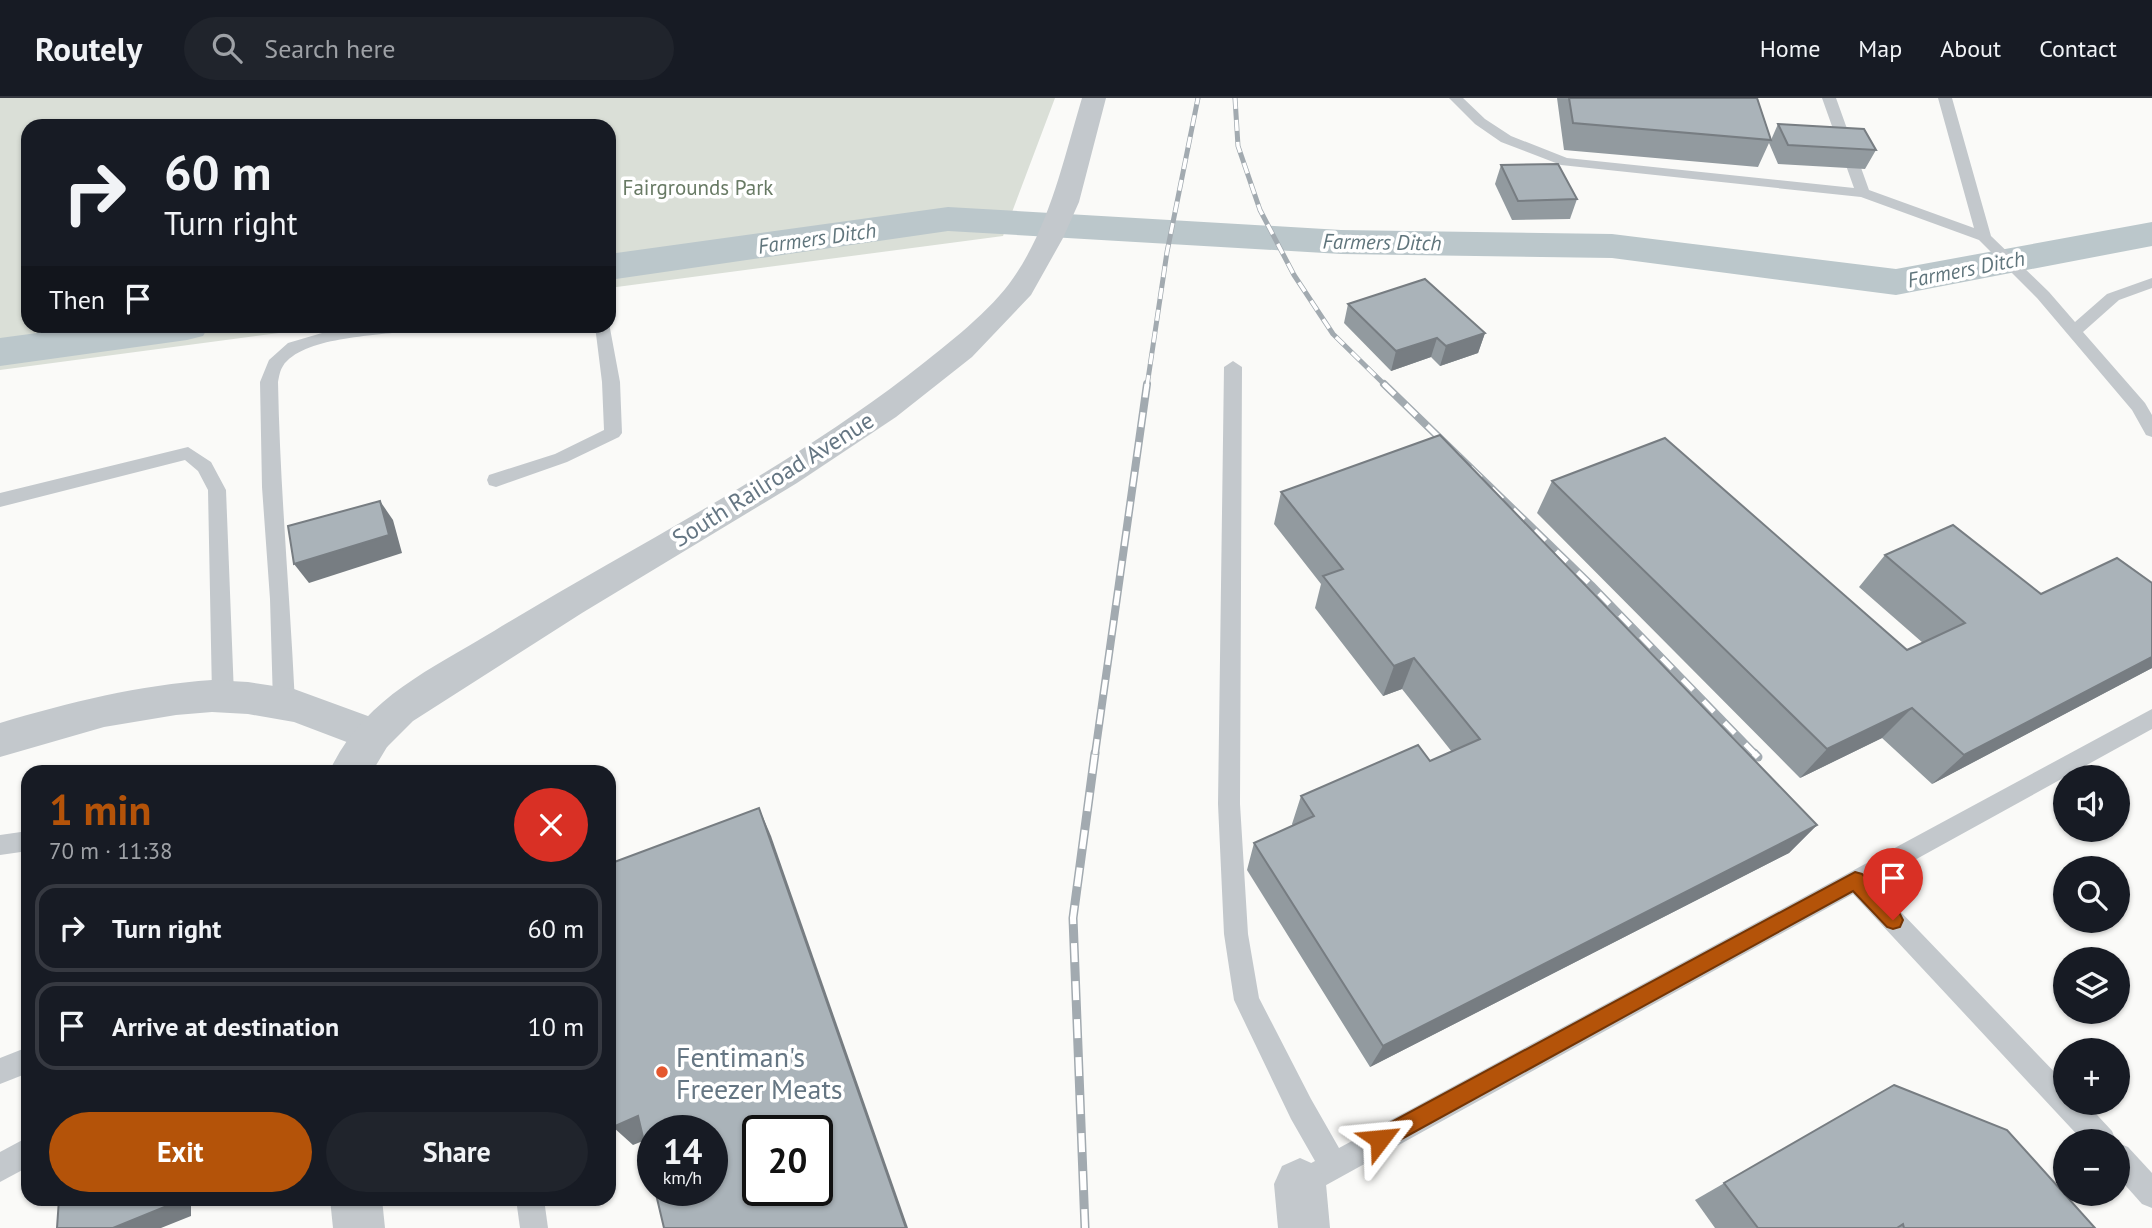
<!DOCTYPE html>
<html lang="en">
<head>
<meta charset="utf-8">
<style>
	body { margin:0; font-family:"PT Sans",sans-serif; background:#20242c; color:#f1f3f6; height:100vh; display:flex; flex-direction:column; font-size:26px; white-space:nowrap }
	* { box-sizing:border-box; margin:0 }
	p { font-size:23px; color:#9ea1a6 }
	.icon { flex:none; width:38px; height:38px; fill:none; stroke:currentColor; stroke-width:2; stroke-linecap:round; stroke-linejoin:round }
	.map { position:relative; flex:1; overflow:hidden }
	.drawer { position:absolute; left:21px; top:667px; width:595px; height:441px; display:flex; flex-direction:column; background:#171b24; border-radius:21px; box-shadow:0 2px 5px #0004 }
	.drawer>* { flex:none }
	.banner { position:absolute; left:21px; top:21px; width:595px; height:214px; border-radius:21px; box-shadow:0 2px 5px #0004; background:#171b24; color:#f1f3f6; overflow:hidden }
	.buttons { position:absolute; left:2053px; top:667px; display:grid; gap:14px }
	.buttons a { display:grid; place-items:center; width:77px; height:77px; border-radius:50%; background:#171b24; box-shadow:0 2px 5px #0004; font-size:35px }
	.speed { position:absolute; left:637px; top:1017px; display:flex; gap:14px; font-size:35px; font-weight:700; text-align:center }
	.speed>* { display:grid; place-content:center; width:91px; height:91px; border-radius:50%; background:#171b24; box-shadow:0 2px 5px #0004; line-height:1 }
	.speed small { font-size:18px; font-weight:400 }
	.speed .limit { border:4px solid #111; border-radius:10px; background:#fff; color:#111 }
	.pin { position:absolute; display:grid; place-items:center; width:60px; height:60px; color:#fff; margin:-72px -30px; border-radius:50% 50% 50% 0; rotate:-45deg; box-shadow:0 0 7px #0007 }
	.pin .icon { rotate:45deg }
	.me { position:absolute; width:77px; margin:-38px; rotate:61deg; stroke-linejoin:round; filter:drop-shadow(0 0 5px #0008) }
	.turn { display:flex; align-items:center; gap:24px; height:147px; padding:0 28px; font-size:32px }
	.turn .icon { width:91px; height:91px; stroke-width:2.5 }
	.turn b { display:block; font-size:49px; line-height:60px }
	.then { display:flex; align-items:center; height:66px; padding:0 28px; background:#0003; gap:14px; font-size:26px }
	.round { display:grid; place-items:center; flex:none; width:74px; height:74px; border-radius:37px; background:#20242c }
	.overview { display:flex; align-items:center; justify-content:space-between; height:119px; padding:0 28px }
	h1 { font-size:42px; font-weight:700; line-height:52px; color:#b45309 }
	.action { display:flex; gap:14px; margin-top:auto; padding:14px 28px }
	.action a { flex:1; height:80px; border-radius:42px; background:#b45309; color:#fff; font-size:28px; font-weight:700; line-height:80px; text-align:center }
	.action a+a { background:#20242c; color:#f1f3f6 }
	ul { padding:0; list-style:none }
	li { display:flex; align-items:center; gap:21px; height:88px; margin:0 14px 10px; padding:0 14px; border:4px solid #363941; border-radius:21px }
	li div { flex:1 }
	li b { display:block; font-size:26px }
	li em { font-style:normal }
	header { display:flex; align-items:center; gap:42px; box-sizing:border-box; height:98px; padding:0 35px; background:#171b24; border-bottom:2px solid #363941 }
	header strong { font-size:33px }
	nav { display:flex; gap:38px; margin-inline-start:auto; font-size:24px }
	.search { width:490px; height:63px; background:#20242c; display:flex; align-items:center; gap:18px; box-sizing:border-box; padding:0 24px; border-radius:38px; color:#9ea1a6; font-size:26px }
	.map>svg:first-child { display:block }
</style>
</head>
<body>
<header>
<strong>Routely</strong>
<div class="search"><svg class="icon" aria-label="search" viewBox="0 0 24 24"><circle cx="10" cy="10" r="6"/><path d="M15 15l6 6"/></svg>Search here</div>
<nav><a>Home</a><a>Map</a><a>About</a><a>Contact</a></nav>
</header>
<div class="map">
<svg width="2152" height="1130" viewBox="0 0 2152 1130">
	<rect width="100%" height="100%" fill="#fafaf8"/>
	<path fill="#dadfd7" d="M 0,0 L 1055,0 L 1003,138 L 609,190 L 609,28 L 28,28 L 28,228 L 332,228 L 0,272 Z"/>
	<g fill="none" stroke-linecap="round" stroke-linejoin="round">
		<g fill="#bbc7cb" fill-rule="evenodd">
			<path d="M 948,109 L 1341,132 L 1612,136 L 1896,171 L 2152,124 L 2152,148 L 1896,197 L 1612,160 L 1341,156 L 948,133 L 609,182 L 609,156 Z"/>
			<path d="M 89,228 L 209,228 L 203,238 L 187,242 L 0,268 L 0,240 Z"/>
		</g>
		<g fill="#c3c8cc" fill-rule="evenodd">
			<path d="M 1449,0 L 1463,0 L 1485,21 L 1511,38 L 1567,60 L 1854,90 L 1822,0 L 1836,0 L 1869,92 L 1974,130 L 1938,0 L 1952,0 L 1991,138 L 2049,194 L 2075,224 L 2107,196 L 2152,180 L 2152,190 L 2119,202 L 2083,234 L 2145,305 L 2152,317 L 2152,339 L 2146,337 L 2132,312 L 2037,200 L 1979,142 L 1861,99 L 1561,67 L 1501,44 L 1475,26 Z"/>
			<path d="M 609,225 L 620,284 L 622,335 L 619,339 L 567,364 L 496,389 L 489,387 L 487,382 L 489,377 L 555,356 L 604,332 L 602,284 L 595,228 L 609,228 Z"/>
			<path d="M 374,228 L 416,228 L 408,233 C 375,238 302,239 283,268 C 280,272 279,279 278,284 C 280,391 290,498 295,605 L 292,611 L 284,614 L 276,611 L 273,605 L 270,501 L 262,389 L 260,284 L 269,262 L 288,245 L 322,235 Z"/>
			<path d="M 1233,263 L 1242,269 L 1240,706 L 1248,836 L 1259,900 L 1311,1001 L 1339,1050 L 2152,611 L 2152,631 L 1873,785 L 2065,985 L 2065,1004 L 2085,1004 L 2112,1033 L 2116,1043 L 2083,1043 L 1853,796 L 1310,1096 L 1300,1100 L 1290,1096 L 1286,1086 L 1290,1076 L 1315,1063 L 1291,1021 L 1234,902 L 1224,836 L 1218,706 L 1224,269 Z"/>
			<path d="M 188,349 L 211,364 L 226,392 L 234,597 L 231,603 L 223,606 L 215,603 L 212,597 L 208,392 L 198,373 L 185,362 L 0,409 L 0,395 Z"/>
			<path d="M 28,733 L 28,753 L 0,757 L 0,737 Z"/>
			<path d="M 28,949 L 28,975 L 0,986 L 0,960 Z"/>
			<path d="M 28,1039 L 28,1069 L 0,1084 L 0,1054 Z"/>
			<path d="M 2118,1045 L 2128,1049 L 2152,1075 L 2152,1110 L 2142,1106 L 2118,1079 Z"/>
			<path d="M 516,1101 L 544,1101 L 548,1130 L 520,1130 Z"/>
		</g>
		<g fill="#c3c8cc" fill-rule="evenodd">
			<path d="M 212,582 L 248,584 L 294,591 L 387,625 L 393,637 L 387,649 L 373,654 L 294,624 L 248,616 L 212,614 L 176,617 L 104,629 L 0,659 L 0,625 C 70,604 139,587 212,582 Z"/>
			<path d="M 1300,1060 L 1318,1068 L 1326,1086 L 1330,1130 L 1278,1130 L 1274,1086 L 1282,1068 Z"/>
		</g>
		<g fill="#c3c8cc" fill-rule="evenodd">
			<path d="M 1082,0 L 1106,0 L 1079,104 L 1063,140 L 1031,197 L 972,259 L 896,319 L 797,385 L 582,515 L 413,623 L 387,649 L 372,674 L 329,674 C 364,600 428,573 494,533 C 632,449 779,376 907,278 C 939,253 985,218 1009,186 C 1049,132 1063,63 1082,0 Z"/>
			<path d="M 330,1101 L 382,1101 L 385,1130 L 333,1130 Z"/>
		</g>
		<defs>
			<g id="rail-far2">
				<path d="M 1235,0 L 1238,48 L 1260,112 L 1294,177 L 1333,236 L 1386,288"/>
				<path d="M 1147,288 L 1167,154 L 1198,0"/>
			</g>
			<g id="rail-far1">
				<path d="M 1384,286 L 1591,487 L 1755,656"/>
				<path d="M 1095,656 L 1147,286"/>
			</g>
			<g id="rail">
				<path d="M 1754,655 L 1758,659"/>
				<path d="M 1085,1130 L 1073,820 L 1095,655"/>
			</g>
		</defs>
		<use href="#rail-far2" stroke="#a2aab0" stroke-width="5"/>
		<use href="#rail-far1" stroke="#a2aab0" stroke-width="8"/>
		<use href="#rail" stroke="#a2aab0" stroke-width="9"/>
		<use href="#rail-far2" stroke="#fff" stroke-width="3.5" stroke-dasharray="11" stroke-linecap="butt"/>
		<use href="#rail-far1" stroke="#fff" stroke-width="5" stroke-dasharray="15" stroke-linecap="butt"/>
		<use href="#rail" stroke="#fff" stroke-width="6" stroke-dasharray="19" stroke-linecap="butt"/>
	</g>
	<g fill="#929a9f">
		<path d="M 1557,0 L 1757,0 L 1771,42 L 1778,26 L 1876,52 L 1865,71 L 1778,66 L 1769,45 L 1758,69 L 1564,52 Z"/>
		<path d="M 1501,67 L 1577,101 L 1570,121 L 1512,122 L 1495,86 Z"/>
		<path d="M 1348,206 L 1485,235 L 1478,255 L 1440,268 L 1431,259 L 1391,273 L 1344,225 Z"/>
		<path d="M 1552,383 L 1907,552 L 1923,545 L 1859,489 L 1885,457 L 2041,496 L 2152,570 L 1932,686 L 1882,640 L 1800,680 L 1537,415 Z"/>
		<path d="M 1281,394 L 1817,727 L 1789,755 L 1370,969 L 1247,772 L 1254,745 L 1293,728 L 1292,726 L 1301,698 L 1430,663 L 1452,654 L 1402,591 L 1383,598 L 1315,510 L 1321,486 L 1274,426 Z"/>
		<path d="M 1894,987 L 2095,1130 L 1715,1130 L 1695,1102 Z"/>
	</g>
	<g fill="#777d82">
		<path d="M 1485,235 L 1478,255 L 1440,268 L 1446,248 Z"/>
		<path d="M 1437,240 L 1431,259 L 1391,273 L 1396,253 Z"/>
		<path d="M 380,403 L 393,422 L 402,455 L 309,485 L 294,466 Z"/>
		<path d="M 2152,559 L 2152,570 L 1932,686 L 1964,657 Z"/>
		<path d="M 1414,560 L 1402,591 L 1383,598 L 1394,568 Z"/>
		<path d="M 1912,610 L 1882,640 L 1800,680 L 1827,651 Z"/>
		<path d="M 759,710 L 771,738 L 908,1130 L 906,1130 Z"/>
		<path d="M 1817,727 L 1789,755 L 1370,969 L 1383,948 Z"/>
		<path d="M 638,1018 L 653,1039 L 633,1047 L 613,1029 Z"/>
		<path d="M 167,1101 L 191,1101 L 191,1118 L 161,1130 L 113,1130 Z"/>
	</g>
	<g fill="#aab3b9" stroke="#777d82" stroke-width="2" fill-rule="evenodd">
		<path d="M 1569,0 L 1757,0 L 1771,42 L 1573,25 Z"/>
		<path d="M 1778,26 L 1864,31 L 1876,52 L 1788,47 Z"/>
		<path d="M 1558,66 L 1577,101 L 1518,103 L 1501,67 Z"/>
		<path d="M 1425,181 L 1485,235 L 1446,248 L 1437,240 L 1396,253 L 1348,206 Z"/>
		<path d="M 1440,337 L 1817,727 L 1383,948 L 1254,745 L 1314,718 L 1301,698 L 1418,647 L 1430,663 L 1480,641 L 1414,560 L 1394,568 L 1323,478 L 1343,471 L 1281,394 Z"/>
		<path d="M 1665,340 L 1907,552 L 1965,525 L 1885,457 L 1953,427 L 2041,496 L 2117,460 L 2152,485 L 2152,559 L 1964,657 L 1912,610 L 1827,651 L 1552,383 Z"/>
		<path d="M 380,403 L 389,437 L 294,466 L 288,428 Z"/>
		<path d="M 759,710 L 906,1130 L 664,1130 L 655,1092 L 712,1092 L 712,1032 L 653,1032 L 653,1082 L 638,1018 L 613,1029 L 609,1012 L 609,766 ZM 758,1032 L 817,1032 L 817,1092 L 758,1092 Z"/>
		<path d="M 1894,987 L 2007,1032 L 2095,1130 L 1904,1130 L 1903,1126 L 1897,1130 L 1758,1130 L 1724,1085 Z"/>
		<path d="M 59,1101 L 167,1101 L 167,1108 L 113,1130 L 57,1130 Z"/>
	</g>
	<path fill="#b45309" stroke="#753606" stroke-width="2" d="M 1855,774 L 1862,776 L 1900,816 L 1903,822 L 1900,829 L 1893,831 L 1887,829 L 1853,793 L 1387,1049 L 1380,1052 L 1373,1049 L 1370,1041 L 1373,1034 Z"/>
	<circle fill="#e4572e" stroke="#fff" stroke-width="2.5" cx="662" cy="974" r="7"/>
	<g text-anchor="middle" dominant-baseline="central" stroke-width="7" stroke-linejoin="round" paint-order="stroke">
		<g font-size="21" fill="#687a64" stroke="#fff">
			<text x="698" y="89">Fairgrounds Park</text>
		</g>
		<g font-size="21" font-style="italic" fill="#60757c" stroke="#fff">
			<text transform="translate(817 140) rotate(-8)">Farmers Ditch</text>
			<text transform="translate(1382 144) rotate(1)">Farmers Ditch</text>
			<text transform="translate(1966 171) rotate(-11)">Farmers Ditch</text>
		</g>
		<g font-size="24" fill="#657683" stroke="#fff">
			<text transform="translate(773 381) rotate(-32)">South Railroad Avenue</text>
		</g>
		<g font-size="28" fill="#657683" stroke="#fff" text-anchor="start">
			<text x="676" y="958">Fentiman's<tspan x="676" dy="32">Freezer Meats</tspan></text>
		</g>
	</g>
</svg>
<div class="buttons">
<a><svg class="icon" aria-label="sound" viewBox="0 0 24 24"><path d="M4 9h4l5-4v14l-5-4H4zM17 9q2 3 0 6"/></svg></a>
<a><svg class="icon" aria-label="search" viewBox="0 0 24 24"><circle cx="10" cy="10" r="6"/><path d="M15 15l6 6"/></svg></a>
<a><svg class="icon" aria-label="layers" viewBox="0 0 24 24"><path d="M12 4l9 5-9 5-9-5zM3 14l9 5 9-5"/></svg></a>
<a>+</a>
<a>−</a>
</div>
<div class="speed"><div>14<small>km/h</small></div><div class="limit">20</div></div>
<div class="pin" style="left:1893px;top:822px;background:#d93025"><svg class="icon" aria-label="arrive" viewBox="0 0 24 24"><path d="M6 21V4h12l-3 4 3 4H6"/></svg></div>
<svg class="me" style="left:1380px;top:1041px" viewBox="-20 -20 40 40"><path d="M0-17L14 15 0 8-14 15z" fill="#b45309" stroke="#fff" stroke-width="4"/></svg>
<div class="banner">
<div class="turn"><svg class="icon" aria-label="right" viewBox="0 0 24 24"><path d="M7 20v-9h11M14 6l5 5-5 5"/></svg><div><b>60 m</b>Turn right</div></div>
<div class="then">Then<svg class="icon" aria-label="arrive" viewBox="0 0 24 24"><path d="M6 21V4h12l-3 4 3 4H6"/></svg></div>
</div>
<section class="drawer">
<div class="overview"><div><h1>1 min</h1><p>70 m · 11:38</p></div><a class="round" style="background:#d93025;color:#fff"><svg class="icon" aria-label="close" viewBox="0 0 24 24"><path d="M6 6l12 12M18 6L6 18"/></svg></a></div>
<ul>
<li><svg class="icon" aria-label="right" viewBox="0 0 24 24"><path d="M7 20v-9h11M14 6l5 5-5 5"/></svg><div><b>Turn right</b></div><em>60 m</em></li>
<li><svg class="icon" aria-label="arrive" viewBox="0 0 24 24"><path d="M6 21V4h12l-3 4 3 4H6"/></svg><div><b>Arrive at destination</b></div><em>10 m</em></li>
</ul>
<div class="action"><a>Exit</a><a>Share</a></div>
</section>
</div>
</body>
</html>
